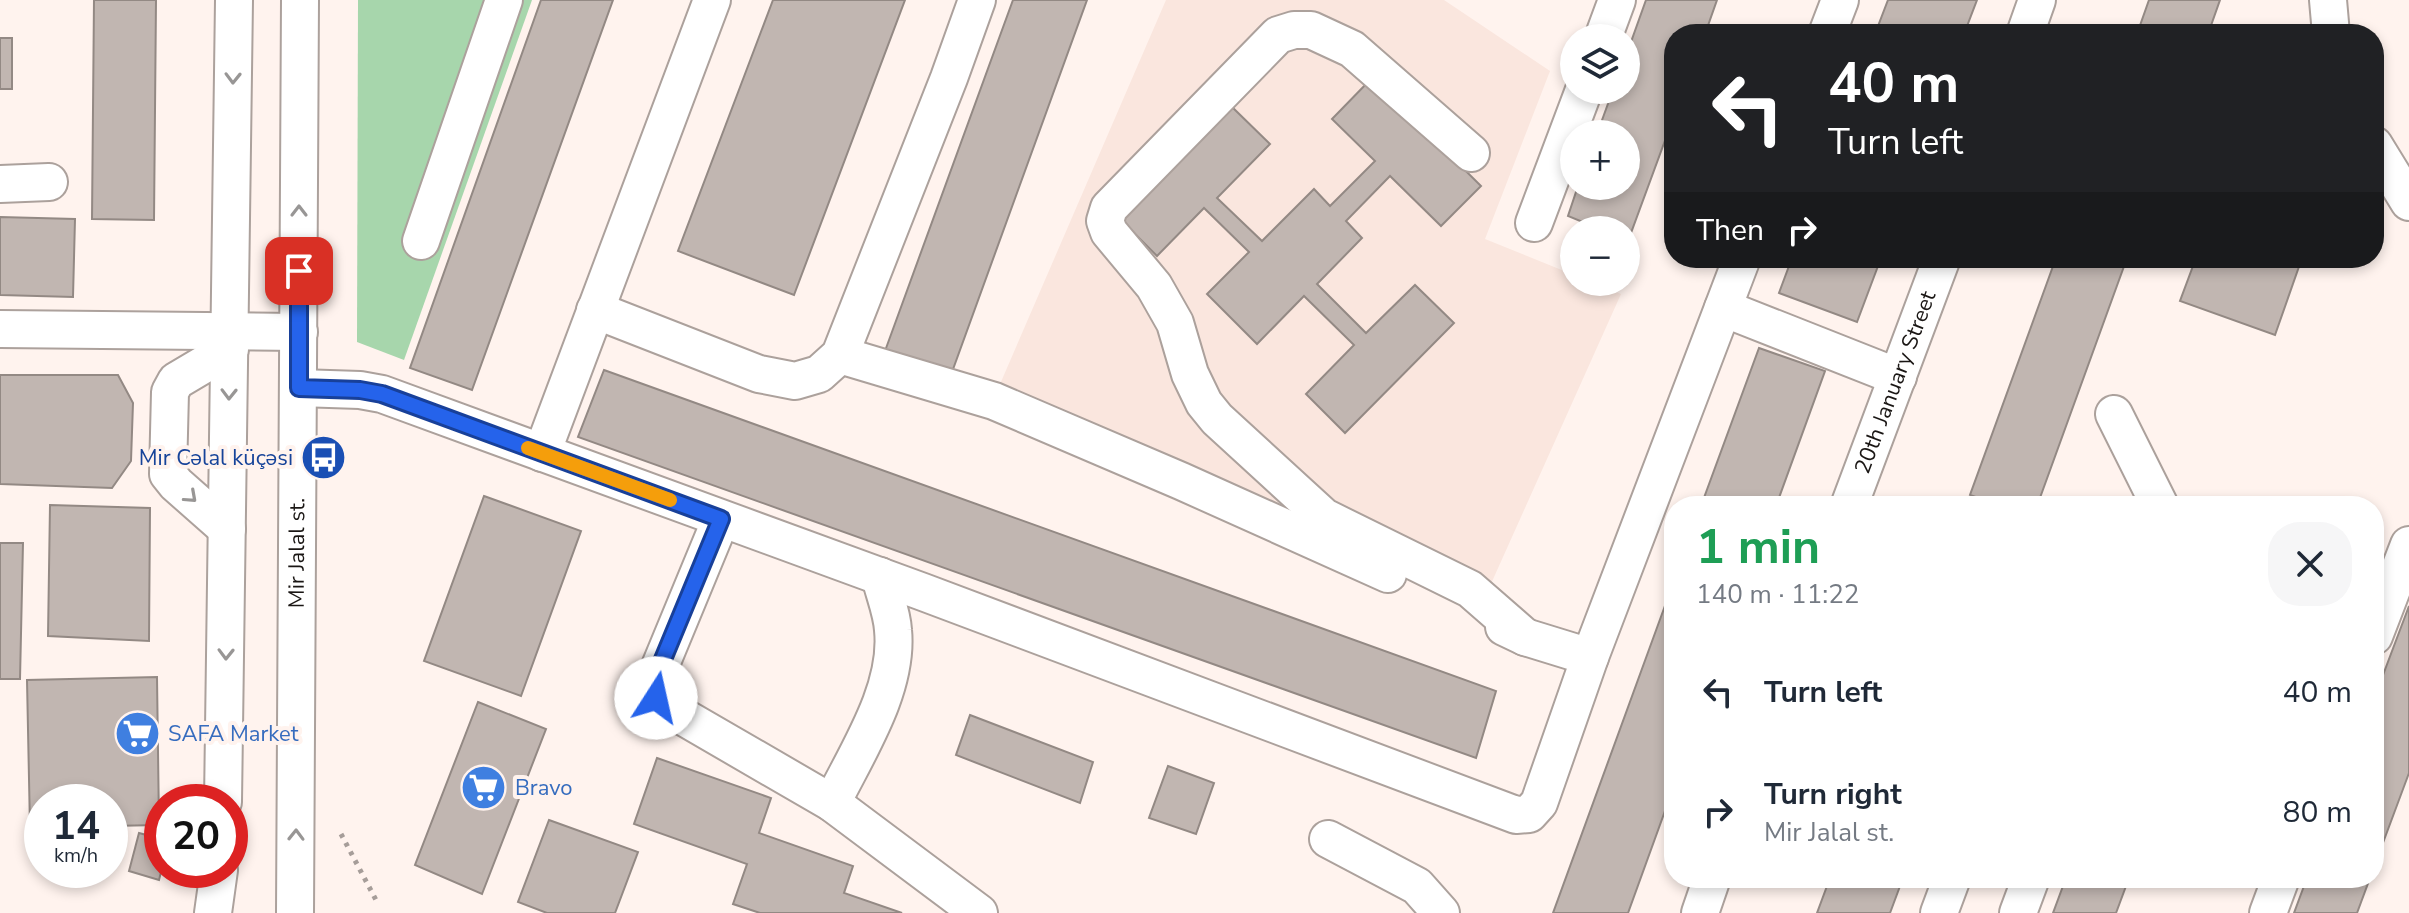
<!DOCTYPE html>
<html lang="en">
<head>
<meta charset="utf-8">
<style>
	body { margin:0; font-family:"Nunito Sans",sans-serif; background:#f6f6f7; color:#1f2937; height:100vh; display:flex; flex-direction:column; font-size:30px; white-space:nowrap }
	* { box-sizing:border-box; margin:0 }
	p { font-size:26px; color:#747a83 }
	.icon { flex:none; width:44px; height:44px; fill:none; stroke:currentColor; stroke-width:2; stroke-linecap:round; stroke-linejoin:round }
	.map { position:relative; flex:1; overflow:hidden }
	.panel { position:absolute; left:1664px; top:496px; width:720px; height:392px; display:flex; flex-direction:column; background:#fff; border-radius:32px; box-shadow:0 4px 12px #0003 }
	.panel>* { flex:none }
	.banner { position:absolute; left:1664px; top:24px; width:720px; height:244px; border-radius:32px; box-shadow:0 4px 12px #0003; background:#202124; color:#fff; overflow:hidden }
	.fabs { position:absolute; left:1560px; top:24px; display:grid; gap:16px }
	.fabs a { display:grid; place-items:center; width:80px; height:80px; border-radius:50%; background:#fff; box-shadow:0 4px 12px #0003; font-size:40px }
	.speed { position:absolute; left:24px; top:784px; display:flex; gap:16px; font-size:40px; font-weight:700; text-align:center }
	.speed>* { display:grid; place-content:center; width:104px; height:104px; border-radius:50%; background:#fff; box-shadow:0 4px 12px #0003; line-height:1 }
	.speed small { font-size:20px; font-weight:400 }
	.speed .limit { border:12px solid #d22; background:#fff; color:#111 }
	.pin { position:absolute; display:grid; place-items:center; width:68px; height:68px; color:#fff; margin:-34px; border-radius:16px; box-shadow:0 4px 12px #0006 }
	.me { position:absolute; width:88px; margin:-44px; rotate:10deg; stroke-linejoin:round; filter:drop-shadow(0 0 6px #0008) }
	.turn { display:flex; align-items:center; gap:28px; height:168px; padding:0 32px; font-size:36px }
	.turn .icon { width:104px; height:104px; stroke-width:2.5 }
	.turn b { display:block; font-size:56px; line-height:68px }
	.then { display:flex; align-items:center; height:76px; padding:0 32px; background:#0003; gap:16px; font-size:30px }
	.round { display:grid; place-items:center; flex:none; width:84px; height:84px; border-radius:32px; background:#f6f6f7 }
	.headline { display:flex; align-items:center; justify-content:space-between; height:136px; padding:0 32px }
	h1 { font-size:48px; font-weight:700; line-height:60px; color:#1e9e55 }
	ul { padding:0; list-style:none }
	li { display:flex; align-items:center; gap:24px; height:120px; padding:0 32px }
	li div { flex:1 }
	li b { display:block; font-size:30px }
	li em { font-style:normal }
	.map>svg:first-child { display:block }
</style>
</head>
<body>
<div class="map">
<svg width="2409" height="913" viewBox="0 0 2409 913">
	<rect width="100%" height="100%" fill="#fff3ee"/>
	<path fill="#fae6de" d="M 1166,0 L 1444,0 L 1550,71 L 1485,239 L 1574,275 L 1574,282 L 1591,282 L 1621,294 L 1490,586 L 994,398 Z"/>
	<path fill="#a7d6ac" d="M 358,0 L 532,0 L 404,360 L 357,342 Z"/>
	<g fill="#c1b6b1" stroke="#938984" stroke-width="2">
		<path d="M 94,0 L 156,0 L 154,220 L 92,219 Z"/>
		<path d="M 541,0 L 613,0 L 472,390 L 410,368 Z"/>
		<path d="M 773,0 L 905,0 L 794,295 L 678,251 Z"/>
		<path d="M 1013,0 L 1087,0 L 952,372 L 885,351 Z"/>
		<path d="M 1646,0 L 1717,0 L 1705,34 L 1674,34 L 1674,116 L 1628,241 L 1626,240 L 1626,230 L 1602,230 L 1568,216 L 1578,186 L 1626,186 L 1626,134 L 1597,134 L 1613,90 L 1626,90 L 1626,56 Z"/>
		<path d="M 1888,0 L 1977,0 L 1964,34 L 1875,34 Z"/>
		<path d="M 2149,0 L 2220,0 L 2208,34 L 2137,34 Z"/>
		<rect x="0" y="38" width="12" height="51"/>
		<path d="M 1372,78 L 1481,186 L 1441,226 L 1390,176 L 1346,221 L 1362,238 L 1317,284 L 1366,333 L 1415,285 L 1454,323 L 1345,433 L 1306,394 L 1354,345 L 1304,296 L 1257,344 L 1207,294 L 1249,252 L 1204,208 L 1157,256 L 1119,218 L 1231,106 L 1270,144 L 1217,198 L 1262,241 L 1314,189 L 1330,206 L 1375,161 L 1332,119 Z"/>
		<path d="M 0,217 L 75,219 L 73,297 L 0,295 Z"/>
		<path d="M 1792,258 L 1881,258 L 1857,322 L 1779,293 Z"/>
		<path d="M 2056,258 L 2127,258 L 2037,506 L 2001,506 L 1970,495 Z"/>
		<path d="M 2196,258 L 2302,258 L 2275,335 L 2180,301 Z"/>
		<path d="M 1759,348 L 1825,371 L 1776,506 L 1701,506 Z"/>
		<path d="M 604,370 L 1496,691 L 1476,758 L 578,437 Z"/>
		<path d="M 0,375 L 118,375 L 133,403 L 131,461 L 112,488 L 0,484 Z"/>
		<path d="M 484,496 L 581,531 L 521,696 L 424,661 Z"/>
		<path d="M 50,505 L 150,508 L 149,641 L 48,636 Z"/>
		<path d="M 0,543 L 23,543 L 20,679 L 0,679 Z"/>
		<path d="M 1674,581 L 1674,786 L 1628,913 L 1553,913 Z"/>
		<path d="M 2409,606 L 2409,773 L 2374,867 L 2374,699 Z"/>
		<path d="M 157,677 L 159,825 L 110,826 L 110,802 L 42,802 L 42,828 L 30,828 L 27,680 Z"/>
		<path d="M 478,702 L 546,729 L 482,894 L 415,865 Z"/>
		<path d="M 970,715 L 1093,762 L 1080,803 L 956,755 Z"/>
		<path d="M 657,758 L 771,798 L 759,833 L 853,866 L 844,893 L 902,913 L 760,913 L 733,904 L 747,864 L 634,824 Z"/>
		<path d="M 1168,766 L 1214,783 L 1196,834 L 1149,818 Z"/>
		<path d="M 549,820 L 638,852 L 615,913 L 547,913 L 518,902 Z"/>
		<path d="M 139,833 L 162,839 L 162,868 L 159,880 L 129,871 Z"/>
		<path d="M 1830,878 L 1903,878 L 1890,913 L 1817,913 Z"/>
		<path d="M 2066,878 L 2129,878 L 2116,913 L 2053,913 Z"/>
		<path d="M 2307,878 L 2370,878 L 2357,913 L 2294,913 Z"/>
	</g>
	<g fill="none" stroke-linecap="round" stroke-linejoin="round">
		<defs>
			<g id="minor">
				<path d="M 2328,0 L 2331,34"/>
				<path d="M 1827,34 L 1840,0"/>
				<path d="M 2025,34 L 2037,0"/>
				<path d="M 1603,38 L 1617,0"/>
				<path d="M 2374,145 L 2409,202"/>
				<path d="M 1471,153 L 1352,49 L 1311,30 L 1294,30 L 1278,35 L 1109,208 L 1105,221 L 1109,232 L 1154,286 L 1175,323 L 1190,374 L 1204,403 L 1217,419 L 1324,517 L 1470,589 L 1525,637"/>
				<path d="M 0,184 L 49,182"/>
				<path d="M 1534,223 L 1584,90"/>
				<path d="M 421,241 L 504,0"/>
				<path d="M 1723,308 L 1898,377"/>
				<path d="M 595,310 L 759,374 L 795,381 L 819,374 L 840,355 L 949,78 L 977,0"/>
				<path d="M 0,329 L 299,332"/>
				<path d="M 840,355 L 994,401 L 1181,481 L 1388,574"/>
				<path d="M 299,388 L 360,390 L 382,394 L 923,592 L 1516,815 L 1529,814 L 1539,803 L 1590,657 L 1742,258"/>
				<path d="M 2114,414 L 2160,506"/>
				<path d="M 542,453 L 712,0"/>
				<path id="s1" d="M 1849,506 L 1942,258"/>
				<path d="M 721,519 L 654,681 L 656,698 L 675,712 L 832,803 L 979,913"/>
				<path d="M 227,529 L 176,484 L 168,474 L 170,392 L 176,381 L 230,349"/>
				<path d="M 1504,627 L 1525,637 L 1590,657"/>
				<path d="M 2374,636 L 2409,545"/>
				<path d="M 223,802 L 234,0"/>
				<path d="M 832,803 C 857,752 899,689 893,630 C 892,612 884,594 880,576"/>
				<path d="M 1328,839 L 1417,886 L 1441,913"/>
				<path d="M 213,913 L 219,870"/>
				<path id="s2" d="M 295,913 L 300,0"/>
				<path d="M 1700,913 L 1712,878"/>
				<path d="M 1939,913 L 1952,878"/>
				<path d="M 2018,913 L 2031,878"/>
				<path d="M 2268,913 L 2281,878"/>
			</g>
		</defs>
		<use href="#minor" stroke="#aca19c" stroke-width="40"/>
		<path stroke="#a69d99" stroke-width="5" stroke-dasharray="4 6" stroke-linecap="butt" d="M 341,834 L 376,900"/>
		<use href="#minor" stroke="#fff" stroke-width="36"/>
	</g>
	<defs><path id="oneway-chevron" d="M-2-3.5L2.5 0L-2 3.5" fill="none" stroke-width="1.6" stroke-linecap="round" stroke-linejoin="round" transform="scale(2)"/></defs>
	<g stroke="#989695">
		<use href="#oneway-chevron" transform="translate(233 78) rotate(91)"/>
		<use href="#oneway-chevron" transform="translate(299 211) rotate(-90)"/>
		<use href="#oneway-chevron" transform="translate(229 394) rotate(91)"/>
		<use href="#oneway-chevron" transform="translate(191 497) rotate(42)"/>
		<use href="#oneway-chevron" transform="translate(226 654) rotate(91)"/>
		<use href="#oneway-chevron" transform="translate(296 835) rotate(-89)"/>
	</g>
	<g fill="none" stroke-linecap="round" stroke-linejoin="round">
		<defs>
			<path id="route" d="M 299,271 L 299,388 L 360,390 L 382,394 L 721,519 L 654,681 L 656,698"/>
		</defs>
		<use href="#route" stroke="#184099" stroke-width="20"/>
		<use href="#route" stroke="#2563eb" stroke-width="14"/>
		<path stroke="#f59e0b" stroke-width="14" d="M 528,448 L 670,500"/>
	</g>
	<defs>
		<symbol id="bus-disc" viewBox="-11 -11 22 22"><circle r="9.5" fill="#1a4fb4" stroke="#fff3ee"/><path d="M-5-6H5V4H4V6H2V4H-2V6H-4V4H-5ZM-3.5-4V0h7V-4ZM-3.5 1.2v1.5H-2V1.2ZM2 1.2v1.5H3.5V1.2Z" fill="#fff"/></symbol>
		<symbol id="supermarket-disc" viewBox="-11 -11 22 22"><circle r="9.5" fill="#3f7fe0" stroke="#fff3ee"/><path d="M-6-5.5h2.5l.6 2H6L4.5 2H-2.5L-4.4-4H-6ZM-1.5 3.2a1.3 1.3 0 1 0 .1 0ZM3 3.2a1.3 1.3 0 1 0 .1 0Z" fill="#fff"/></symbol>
	</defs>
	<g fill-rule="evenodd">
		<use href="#bus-disc" x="298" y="432" width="51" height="51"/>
		<use href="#supermarket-disc" x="112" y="708" width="51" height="51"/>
		<use href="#supermarket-disc" x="458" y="762" width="51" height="51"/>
	</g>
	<g text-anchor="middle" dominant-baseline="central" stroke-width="8" stroke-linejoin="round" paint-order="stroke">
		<g font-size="22" fill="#1a1614" stroke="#fff3ee">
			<text stroke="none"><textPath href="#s1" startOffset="132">20th January Street</textPath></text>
			<text stroke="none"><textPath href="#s2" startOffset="360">Mir Jalal st.</textPath></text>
		</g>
		<g font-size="22" fill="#164399" stroke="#fff3ee" text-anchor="end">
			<text x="293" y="458">Mir Cəlal küçəsi</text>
		</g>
		<g font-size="22" fill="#366cbe" stroke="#fff3ee" text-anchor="start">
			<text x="168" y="734">SAFA Market</text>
			<text x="515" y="788">Bravo</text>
		</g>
	</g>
</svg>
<div class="fabs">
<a><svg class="icon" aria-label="layers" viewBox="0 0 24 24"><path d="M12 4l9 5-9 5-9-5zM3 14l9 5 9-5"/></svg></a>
<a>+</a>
<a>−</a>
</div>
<div class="speed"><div>14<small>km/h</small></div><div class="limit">20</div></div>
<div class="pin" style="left:299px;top:271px;background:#d93025"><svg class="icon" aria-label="arrive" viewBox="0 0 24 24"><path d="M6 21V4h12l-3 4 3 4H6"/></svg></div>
<svg class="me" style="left:656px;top:698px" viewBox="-20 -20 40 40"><circle r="19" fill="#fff"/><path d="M0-13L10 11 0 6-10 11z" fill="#2563eb"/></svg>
<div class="banner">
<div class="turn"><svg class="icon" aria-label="left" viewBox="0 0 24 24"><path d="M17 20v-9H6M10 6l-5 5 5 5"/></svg><div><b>40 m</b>Turn left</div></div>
<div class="then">Then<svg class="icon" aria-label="right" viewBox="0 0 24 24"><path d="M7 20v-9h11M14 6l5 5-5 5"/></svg></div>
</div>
<section class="panel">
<div class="headline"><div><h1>1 min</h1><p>140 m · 11:22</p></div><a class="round"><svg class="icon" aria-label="close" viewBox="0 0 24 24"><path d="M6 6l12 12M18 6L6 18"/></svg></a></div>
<ul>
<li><svg class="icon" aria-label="left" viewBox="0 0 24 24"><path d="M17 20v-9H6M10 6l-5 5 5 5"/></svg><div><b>Turn left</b></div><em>40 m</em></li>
<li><svg class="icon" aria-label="right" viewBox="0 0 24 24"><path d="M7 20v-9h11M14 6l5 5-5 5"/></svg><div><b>Turn right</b><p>Mir Jalal st.</p></div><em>80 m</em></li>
</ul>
</section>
</div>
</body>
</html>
